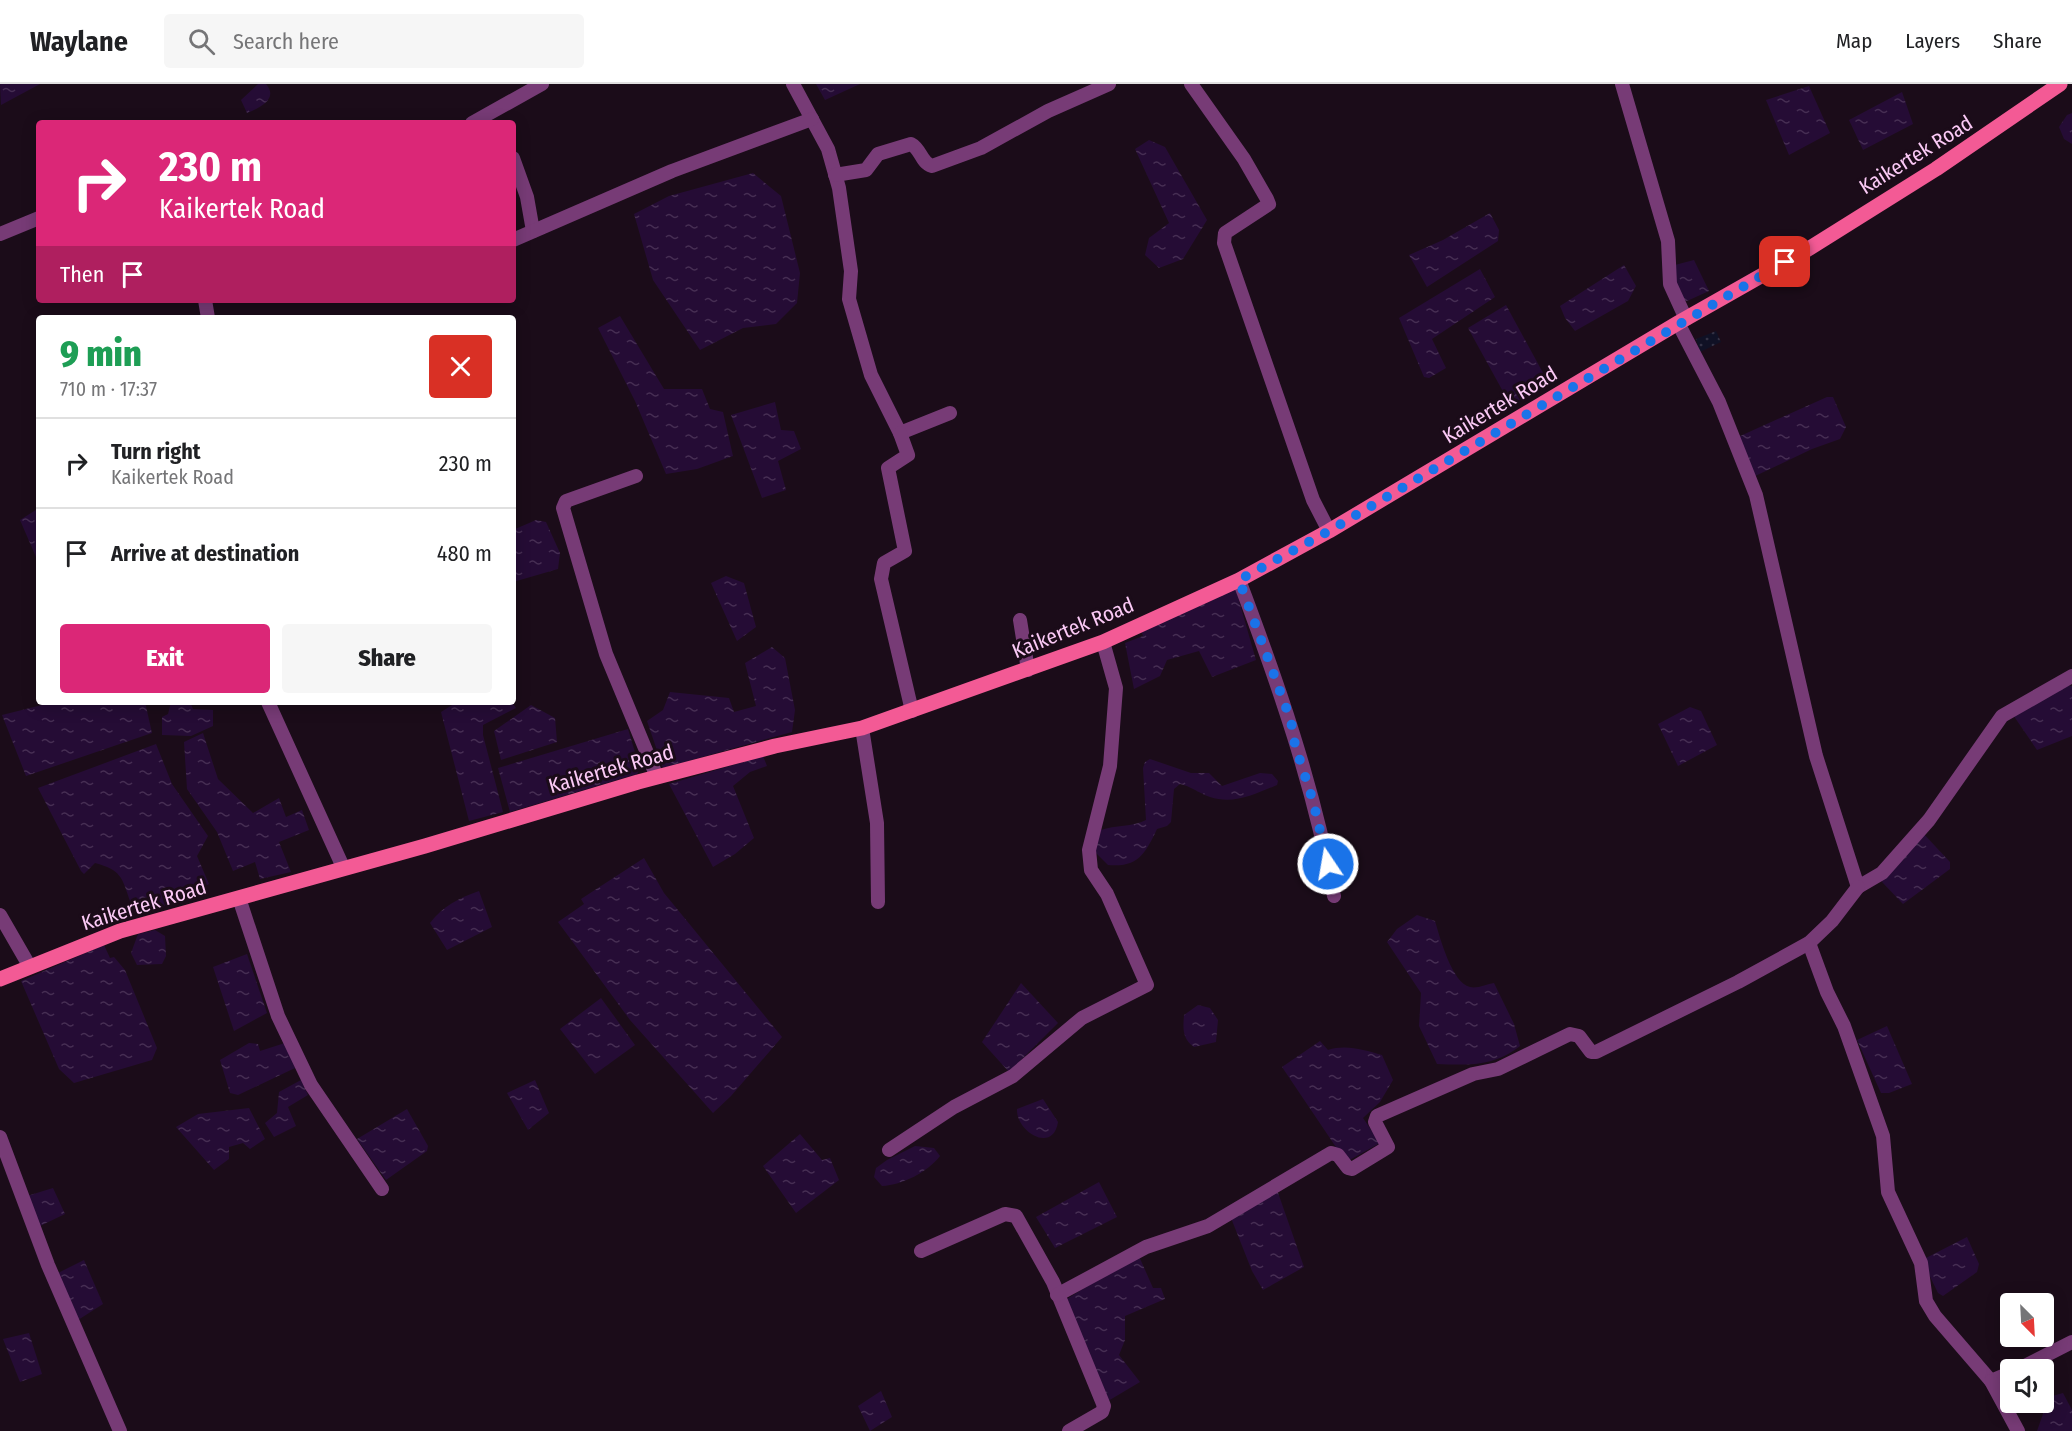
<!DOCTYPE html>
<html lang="en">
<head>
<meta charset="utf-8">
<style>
	body { margin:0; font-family:"Fira Sans Condensed",sans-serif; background:#f6f6f6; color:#202124; height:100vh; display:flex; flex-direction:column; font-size:22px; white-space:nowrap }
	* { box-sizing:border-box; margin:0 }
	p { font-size:20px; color:#757577 }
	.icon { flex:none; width:33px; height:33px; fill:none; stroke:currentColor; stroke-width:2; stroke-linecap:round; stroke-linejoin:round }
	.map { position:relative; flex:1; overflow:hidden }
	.details { position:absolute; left:36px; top:231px; width:480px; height:390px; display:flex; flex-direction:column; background:#fff; border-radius:6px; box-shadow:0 3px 15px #0003 }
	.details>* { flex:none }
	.top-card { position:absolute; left:36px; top:36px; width:480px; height:183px; border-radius:6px; box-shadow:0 3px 15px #0003; background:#db2777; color:#fff; overflow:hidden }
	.needle { width:39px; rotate:156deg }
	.buttons { position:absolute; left:2000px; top:1209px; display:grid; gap:12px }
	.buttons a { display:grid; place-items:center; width:54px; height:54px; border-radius:6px; background:#fff; box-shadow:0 3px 15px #0003; font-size:30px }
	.pin { position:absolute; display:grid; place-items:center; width:51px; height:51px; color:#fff; margin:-26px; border-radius:12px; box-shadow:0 3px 9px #0006 }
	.me { position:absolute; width:66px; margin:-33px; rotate:348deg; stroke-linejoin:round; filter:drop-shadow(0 0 4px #0008) }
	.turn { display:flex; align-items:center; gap:21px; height:126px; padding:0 24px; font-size:27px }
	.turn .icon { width:78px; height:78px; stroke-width:2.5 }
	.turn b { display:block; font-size:42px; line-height:51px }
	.then { display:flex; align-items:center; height:57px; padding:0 24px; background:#0003; gap:12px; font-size:22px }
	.round { display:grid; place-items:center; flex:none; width:63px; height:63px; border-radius:6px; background:#f6f6f6 }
	.overview { display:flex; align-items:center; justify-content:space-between; height:102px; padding:0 24px }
	h1 { font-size:36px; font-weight:800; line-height:45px; color:#1e9e55 }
	.button { display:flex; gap:12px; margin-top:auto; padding:12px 24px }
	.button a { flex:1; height:69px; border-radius:6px; background:#db2777; color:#fff; font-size:24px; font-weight:800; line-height:69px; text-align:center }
	.button a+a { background:#f6f6f6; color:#202124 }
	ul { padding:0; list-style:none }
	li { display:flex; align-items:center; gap:18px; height:90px; padding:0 24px; border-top:2px solid #e0e0e0 }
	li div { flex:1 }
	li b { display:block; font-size:22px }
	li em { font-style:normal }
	header { display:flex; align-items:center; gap:36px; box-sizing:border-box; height:84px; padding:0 30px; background:#fff; border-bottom:2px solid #e0e0e0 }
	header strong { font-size:28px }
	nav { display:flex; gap:33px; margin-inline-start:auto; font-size:21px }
	.search { width:420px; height:54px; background:#f6f6f6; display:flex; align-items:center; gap:15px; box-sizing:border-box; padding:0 21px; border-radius:6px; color:#757577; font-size:22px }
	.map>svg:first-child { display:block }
</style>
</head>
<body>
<header>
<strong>Waylane</strong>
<div class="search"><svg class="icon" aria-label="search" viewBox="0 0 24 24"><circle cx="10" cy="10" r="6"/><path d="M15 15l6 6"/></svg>Search here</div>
<nav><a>Map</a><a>Layers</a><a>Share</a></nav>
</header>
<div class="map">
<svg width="2072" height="1347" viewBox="0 0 2072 1347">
	<defs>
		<pattern id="green-dots" width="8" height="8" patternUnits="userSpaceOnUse" patternTransform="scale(1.5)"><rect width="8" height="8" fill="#101125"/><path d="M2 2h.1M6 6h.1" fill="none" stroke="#343245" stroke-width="1.8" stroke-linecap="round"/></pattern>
		<pattern id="water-ripples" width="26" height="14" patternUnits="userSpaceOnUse" patternTransform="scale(1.5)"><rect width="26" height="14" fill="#250c35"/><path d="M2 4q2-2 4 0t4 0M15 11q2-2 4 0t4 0" fill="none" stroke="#462e53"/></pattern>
	</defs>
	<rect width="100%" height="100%" fill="#1b0c19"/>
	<path fill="url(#green-dots)" d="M 1716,247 L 1721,258 L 1700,268 L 1696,255 Z"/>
	<g fill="url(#water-ripples)">
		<path d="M 0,0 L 40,0 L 1,21 Z"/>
		<path d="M 258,0 L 266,0 C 279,15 259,24 247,29 L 241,16 Z"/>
		<path d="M 816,0 L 860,0 L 825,16 Z"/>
		<path d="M 1809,2 L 1830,49 L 1789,71 L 1766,16 Z"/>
		<path d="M 1902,8 L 1913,40 L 1863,66 L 1849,36 Z"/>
		<path d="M 2072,29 L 2072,60 L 2064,55 L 2059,43 L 2067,31 Z"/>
		<path d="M 1149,56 L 1165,63 L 1207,136 L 1183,175 L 1159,184 L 1145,171 L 1149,154 L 1169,139 L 1135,65 Z"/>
		<path d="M 753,89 L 781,112 L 800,189 L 797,219 L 776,240 L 743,244 L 700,266 L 653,196 L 634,130 L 669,112 Z"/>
		<path d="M 1490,129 L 1499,146 L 1498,157 L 1427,203 L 1409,171 L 1443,156 Z"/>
		<path d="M 1694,176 L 1709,207 L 1687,217 L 1679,216 L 1671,182 Z"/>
		<path d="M 1624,181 L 1636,202 L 1628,217 L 1575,247 L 1565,234 L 1560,222 Z"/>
		<path d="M 1480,185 L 1495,213 L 1432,255 L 1446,284 L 1429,294 L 1424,293 L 1399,234 Z"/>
		<path d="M 1506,221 L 1548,298 L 1511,322 L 1468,244 Z"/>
		<path d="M 620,232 L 664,305 L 702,305 L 710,325 L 723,328 L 733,372 L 697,385 L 666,390 L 635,317 L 598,244 Z"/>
		<path d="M 1827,313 L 1833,313 L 1846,343 L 1840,355 L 1812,365 L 1751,394 L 1738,353 Z"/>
		<path d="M 775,318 L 781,346 L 794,347 L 801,365 L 778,377 L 786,406 L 762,414 L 731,331 Z"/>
		<path d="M 39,424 L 39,475 L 36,473 L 20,436 Z"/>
		<path d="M 536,436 L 546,438 L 560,469 L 558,485 L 513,498 L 513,446 Z"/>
		<path d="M 726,492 L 744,499 L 756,543 L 737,557 L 711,499 Z"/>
		<path d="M 1235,503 L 1256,576 L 1212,593 L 1199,567 L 1167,576 L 1160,592 L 1134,605 L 1125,559 L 1143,552 L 1140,544 Z"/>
		<path d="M 772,563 L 785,574 L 795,626 L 792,648 L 663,684 L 647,637 L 663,626 L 670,608 L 729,614 L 734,628 L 756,622 L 745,579 Z"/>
		<path d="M 2058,600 L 2072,602 L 2072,652 L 2037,666 L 2011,628 Z"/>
		<path d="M 54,618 L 145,618 L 152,649 L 26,692 L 2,631 Z"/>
		<path d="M 171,618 L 190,618 L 193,625 L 213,626 L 213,642 L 191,652 L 162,651 L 162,633 L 168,630 Z"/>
		<path d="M 457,618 L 512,618 L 516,624 L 483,641 L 483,651 L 503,728 L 469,737 L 441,628 Z"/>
		<path d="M 531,621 L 555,634 L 557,658 L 501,676 L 494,647 Z"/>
		<path d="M 1690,623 L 1701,627 L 1717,661 L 1678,682 L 1658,640 Z"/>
		<path d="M 628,645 L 640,685 L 637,690 L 510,728 L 498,684 Z"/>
		<path d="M 203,649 L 218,695 L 253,729 L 279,714 L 286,733 L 302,726 L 309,746 L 279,758 L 291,788 L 260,795 L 255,778 L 233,787 L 217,748 L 187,705 L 184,658 Z"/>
		<path d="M 156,660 L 172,700 L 208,752 L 197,772 L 209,800 L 200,805 L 200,813 L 153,825 L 147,825 L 130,817 C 122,793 121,786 95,779 L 84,790 L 81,787 L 38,704 Z"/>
		<path d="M 763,672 L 767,682 L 750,688 L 733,702 L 754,754 L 735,770 L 713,783 L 669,700 Z"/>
		<path d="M 1150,675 L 1191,689 L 1209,689 L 1222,702 L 1260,689 L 1272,690 L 1278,697 L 1277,701 C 1255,710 1234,721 1210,713 C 1199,709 1190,702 1180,700 L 1174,705 L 1171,738 L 1167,742 L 1157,745 C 1146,768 1139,784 1108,781 L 1095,768 L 1101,746 C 1115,741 1133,743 1146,736 L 1143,684 L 1145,678 Z"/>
		<path d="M 1921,747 L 1950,778 L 1950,785 L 1903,820 L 1882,798 L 1885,789 Z"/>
		<path d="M 644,774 L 664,809 L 782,953 L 731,1012 L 713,1029 L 630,936 L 558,838 L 584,820 L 581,815 Z"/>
		<path d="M 479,807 L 492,843 L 447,866 L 430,839 C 443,822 459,814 479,807 Z"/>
		<path d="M 1417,831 L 1435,837 C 1440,854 1452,899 1470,903 C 1477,905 1487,900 1494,899 L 1514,940 L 1520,962 C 1494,983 1467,981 1437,980 L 1419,942 L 1421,909 L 1387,858 L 1397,845 Z"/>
		<path d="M 155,846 L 165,852 L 166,872 L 162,880 L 137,881 L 131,869 L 138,850 Z"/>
		<path d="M 104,861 L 110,874 L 114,873 L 125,886 L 157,964 L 152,976 L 74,999 L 59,985 L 21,897 Z"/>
		<path d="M 247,870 L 267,929 L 234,947 L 213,883 Z"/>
		<path d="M 1021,899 L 1058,939 L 1009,988 L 982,958 Z"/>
		<path d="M 601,914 L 635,961 L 595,990 L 560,945 Z"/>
		<path d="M 1198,921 L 1210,924 L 1218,936 L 1216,958 L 1194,963 C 1182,955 1183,944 1184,931 Z"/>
		<path d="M 1887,942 L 1912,1000 L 1889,1009 L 1881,1009 L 1857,956 Z"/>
		<path d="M 1320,957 L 1328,966 C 1346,960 1364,966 1382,971 L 1393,996 L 1380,1018 L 1363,1034 L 1380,1059 L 1346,1078 L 1282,983 Z"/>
		<path d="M 249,959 L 258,960 L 260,967 L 285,959 L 290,962 L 295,984 L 238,1011 L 230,1009 L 220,976 Z"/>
		<path d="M 301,996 L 308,1011 L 288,1023 L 296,1042 L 274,1053 L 265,1039 L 277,1029 L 279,1008 Z"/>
		<path d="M 535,996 L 549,1029 L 528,1046 L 507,1009 Z"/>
		<path d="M 1043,1015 L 1058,1038 C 1053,1070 1016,1048 1017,1025 Z"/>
		<path d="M 249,1024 L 265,1055 L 250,1065 L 243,1059 L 229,1063 L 229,1075 L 214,1086 L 176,1043 L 198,1030 Z"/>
		<path d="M 407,1025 L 428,1062 L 427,1067 L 386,1096 L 357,1055 Z"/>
		<path d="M 800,1050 L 822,1076 L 830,1074 L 839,1096 L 796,1129 L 763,1082 Z"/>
		<path d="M 915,1062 L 934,1064 L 940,1072 C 928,1088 902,1101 882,1102 L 874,1093 L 876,1084 L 887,1076 Z"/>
		<path d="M 1099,1098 L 1117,1133 L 1055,1164 L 1036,1133 Z"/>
		<path d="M 1276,1103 L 1304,1183 L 1263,1206 L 1252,1187 L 1231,1134 Z"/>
		<path d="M 53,1104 L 65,1130 L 40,1142 L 27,1112 Z"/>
		<path d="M 1967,1153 L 1979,1180 L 1977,1188 L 1943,1212 L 1938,1209 L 1922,1176 Z"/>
		<path d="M 1138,1170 L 1153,1204 L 1161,1204 L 1165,1215 L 1125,1232 L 1125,1256 L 1119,1271 L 1140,1298 L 1108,1317 L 1067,1215 Z"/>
		<path d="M 84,1176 L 103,1220 L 78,1236 L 58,1189 Z"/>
		<path d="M 29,1249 L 42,1290 L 20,1298 L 3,1255 Z"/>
		<path d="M 881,1307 L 892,1333 L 870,1347 L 858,1322 Z"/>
		<path d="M 2063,1309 L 2072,1326 L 2072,1347 L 2037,1347 L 2049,1313 Z"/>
	</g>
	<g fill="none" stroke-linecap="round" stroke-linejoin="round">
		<g stroke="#773b76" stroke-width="14">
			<path d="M 793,0 L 828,65 L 839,104 L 851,187 L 849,215 L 871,291 L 900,349 L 950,329"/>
			<path d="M 1191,0 L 1244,75 L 1267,115 L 1269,120 L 1225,149 L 1224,159 L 1313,416 L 1329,447"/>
			<path d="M 1622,0 L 1668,157 L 1670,200 L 1686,235"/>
			<path d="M 472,39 L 542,0"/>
			<path d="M 513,74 L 527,113 L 533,147"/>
			<path d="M 835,91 L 866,86 L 878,70 L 911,60 C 921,65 921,79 932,82 L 981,64 L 1048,27 L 1109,0"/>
			<path d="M 0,150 L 39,134"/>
			<path d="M 513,156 L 672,87 L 812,35"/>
			<path d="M 205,216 L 208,234"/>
			<path d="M 1678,239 L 1719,318 L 1756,411 L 1816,672 L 1858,803 L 1882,789 L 1929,736 L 2002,632 L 2072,592"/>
			<path d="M 900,349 L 908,371 L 888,384 L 905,467 L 884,479 L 881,495 L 912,627"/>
			<path d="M 636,392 L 566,417 L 563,424 L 606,570 L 657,693"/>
			<path d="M 1239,496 C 1278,599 1314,703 1334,812"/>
			<path d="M 1020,536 L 1028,586"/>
			<path d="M 268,618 L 343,783"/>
			<path d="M 862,644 L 877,739 L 878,818"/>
			<path d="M 239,814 L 278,932 L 311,1001 L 382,1105"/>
			<path d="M 0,831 L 30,883"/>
			<path d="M 1809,859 L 1827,908 L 1844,942 L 1883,1052 L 1888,1108 L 1921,1179 L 1926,1217 L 1935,1232 L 1991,1297 L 2010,1289"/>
			<path d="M 0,1053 L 48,1181 L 120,1347"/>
			<path d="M 889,1066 L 954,1023 L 1013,992 L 1082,934 L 1147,901 L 1107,810 L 1091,786 L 1089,766 L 1110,682 L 1116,604 L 1103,558"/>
			<path d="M 921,1167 L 1005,1130 L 1016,1132 L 1053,1198 L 1104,1322 L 1102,1328 L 1069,1347"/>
			<path d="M 1057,1211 L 1146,1163 L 1208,1142 L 1331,1069 L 1338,1071 L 1348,1084 L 1352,1085 L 1388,1063 L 1375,1038 L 1377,1032 L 1473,990 L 1498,985 L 1570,950 L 1579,952 L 1591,968 L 1596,968 L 1738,898 L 1809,859 L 1832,837 L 1858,803"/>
			<path d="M 2017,1286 L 2072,1258"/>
			<path d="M 1991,1297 L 2018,1347"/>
		</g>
		<path stroke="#f35a95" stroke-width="15" d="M 0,895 L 120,847 L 425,762 L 638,698 L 775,662 L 862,644 L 1103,558 L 1239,496 L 1329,447 L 1678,239 L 1805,167 L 1936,85 L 2060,0"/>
	</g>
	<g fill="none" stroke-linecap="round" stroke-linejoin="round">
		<path stroke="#1a73e8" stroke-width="10" stroke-dasharray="0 18" d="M 1328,780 L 1313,717 L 1295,661 L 1291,637 L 1239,496 L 1329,447 L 1785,178"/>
	</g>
	<g text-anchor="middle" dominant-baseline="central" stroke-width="6" stroke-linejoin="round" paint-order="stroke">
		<g font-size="21" fill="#fbcaf6" stroke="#1b0c19">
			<text transform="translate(1916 71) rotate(-32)">Kaikertek Road</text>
			<text transform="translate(1500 321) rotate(-31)">Kaikertek Road</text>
			<text transform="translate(1073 544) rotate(-22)">Kaikertek Road</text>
			<text transform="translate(611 685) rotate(-16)">Kaikertek Road</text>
			<text transform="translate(144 821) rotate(-17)">Kaikertek Road</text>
		</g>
	</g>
</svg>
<div class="buttons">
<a><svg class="needle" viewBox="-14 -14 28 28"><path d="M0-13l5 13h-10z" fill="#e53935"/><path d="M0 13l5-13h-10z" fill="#757577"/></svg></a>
<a><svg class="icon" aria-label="sound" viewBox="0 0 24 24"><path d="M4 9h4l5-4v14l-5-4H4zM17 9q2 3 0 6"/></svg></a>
</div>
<div class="pin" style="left:1785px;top:178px;background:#d93025"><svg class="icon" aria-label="arrive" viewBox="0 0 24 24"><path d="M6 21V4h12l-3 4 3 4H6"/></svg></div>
<svg class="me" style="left:1328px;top:780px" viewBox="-20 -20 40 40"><circle r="17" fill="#1a73e8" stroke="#fff" stroke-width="3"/><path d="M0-11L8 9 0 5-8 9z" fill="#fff"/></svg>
<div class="top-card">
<div class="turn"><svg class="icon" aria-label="right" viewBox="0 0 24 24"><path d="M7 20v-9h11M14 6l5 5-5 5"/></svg><div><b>230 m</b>Kaikertek Road</div></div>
<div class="then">Then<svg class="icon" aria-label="arrive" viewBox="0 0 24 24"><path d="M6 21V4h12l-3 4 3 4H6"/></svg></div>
</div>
<section class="details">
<div class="overview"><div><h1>9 min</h1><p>710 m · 17:37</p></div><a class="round" style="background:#d93025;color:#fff"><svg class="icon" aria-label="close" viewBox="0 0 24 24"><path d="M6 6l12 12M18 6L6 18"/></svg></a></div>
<ul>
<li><svg class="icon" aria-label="right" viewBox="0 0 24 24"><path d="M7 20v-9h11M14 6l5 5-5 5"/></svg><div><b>Turn right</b><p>Kaikertek Road</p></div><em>230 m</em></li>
<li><svg class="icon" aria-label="arrive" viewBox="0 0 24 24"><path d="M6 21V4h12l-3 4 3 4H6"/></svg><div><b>Arrive at destination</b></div><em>480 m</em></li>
</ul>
<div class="button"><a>Exit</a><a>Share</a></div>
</section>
</div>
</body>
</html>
